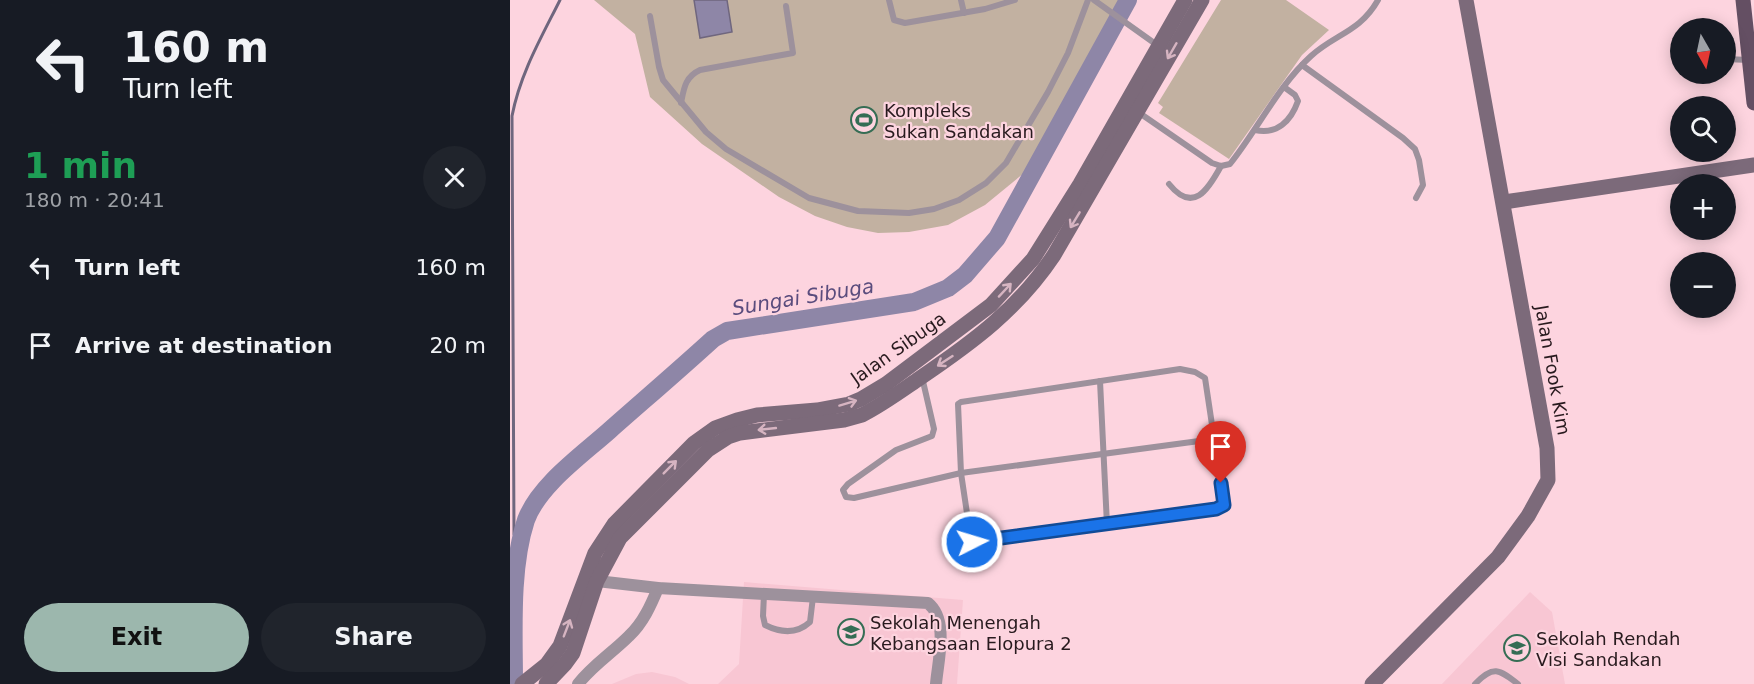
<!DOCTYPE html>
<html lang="en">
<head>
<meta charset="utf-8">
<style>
	body { margin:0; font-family:"DejaVu Sans",sans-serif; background:#20242c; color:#f1f3f6; height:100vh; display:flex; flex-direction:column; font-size:22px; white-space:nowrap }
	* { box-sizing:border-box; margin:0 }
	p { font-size:20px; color:#9ea1a6 }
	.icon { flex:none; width:33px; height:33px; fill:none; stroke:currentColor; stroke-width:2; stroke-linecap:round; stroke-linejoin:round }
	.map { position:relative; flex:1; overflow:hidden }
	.sheet { display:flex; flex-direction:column; background:#171b24; width:510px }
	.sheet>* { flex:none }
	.guide { background:#171b24; color:#f1f3f6; overflow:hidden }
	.needle { width:39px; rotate:171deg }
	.tools { position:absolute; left:1160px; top:18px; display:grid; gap:12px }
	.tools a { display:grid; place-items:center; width:66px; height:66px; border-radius:50%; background:#171b24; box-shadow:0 3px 15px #0003; font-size:30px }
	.pin { position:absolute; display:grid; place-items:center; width:51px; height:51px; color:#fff; margin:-62px -26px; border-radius:50% 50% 50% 0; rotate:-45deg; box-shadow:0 0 6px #0007 }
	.pin .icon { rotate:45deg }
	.me { position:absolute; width:66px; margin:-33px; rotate:85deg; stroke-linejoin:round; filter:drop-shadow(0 0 4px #0008) }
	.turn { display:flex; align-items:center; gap:21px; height:126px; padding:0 24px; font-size:27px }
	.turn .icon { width:78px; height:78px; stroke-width:2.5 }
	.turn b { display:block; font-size:42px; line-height:51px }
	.round { display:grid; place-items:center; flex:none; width:63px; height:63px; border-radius:32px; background:#20242c }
	.headline { display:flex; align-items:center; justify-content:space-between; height:102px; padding:0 24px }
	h1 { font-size:36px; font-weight:700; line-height:45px; color:#1e9e55 }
	.action { display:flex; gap:12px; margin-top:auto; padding:12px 24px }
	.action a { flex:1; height:69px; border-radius:36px; background:#9cb7ad; color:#111; font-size:24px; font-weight:700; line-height:69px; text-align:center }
	.action a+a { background:#20242c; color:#f1f3f6 }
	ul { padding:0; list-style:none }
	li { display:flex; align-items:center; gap:18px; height:78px; padding:0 24px }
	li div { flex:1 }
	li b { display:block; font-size:22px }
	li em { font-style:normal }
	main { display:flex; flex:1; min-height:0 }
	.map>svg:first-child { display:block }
</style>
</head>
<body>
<main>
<section class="sheet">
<div class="guide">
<div class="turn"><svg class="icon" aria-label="left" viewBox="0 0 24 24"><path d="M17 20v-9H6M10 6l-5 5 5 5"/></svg><div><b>160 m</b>Turn left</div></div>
</div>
<div class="headline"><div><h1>1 min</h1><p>180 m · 20:41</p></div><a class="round"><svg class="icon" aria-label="close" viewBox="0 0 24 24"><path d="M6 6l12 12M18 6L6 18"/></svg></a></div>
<ul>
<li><svg class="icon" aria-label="left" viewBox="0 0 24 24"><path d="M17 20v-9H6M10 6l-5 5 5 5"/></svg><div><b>Turn left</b></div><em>160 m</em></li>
<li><svg class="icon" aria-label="arrive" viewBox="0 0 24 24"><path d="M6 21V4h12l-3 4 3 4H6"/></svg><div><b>Arrive at destination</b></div><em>20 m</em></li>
</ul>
<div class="action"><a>Exit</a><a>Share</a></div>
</section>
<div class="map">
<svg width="1244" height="684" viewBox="0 0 1244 684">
	<rect width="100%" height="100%" fill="#fdd4df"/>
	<g fill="#f8c6d3">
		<path d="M 234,582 L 453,600 L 447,684 L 208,684 L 229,664 Z"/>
		<path d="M 1020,592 L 1042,612 L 1055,684 L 932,684 Z"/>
		<path d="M 142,672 L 165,677 L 179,684 L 102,684 L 126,674 Z"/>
	</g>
	<g fill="#c2b1a1">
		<path d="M 84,0 L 609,0 L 514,173 L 475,205 L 438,225 L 399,232 L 368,233 L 337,227 L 305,216 L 269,197 L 192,144 L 140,97 L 125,34 Z"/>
		<path d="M 711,0 L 776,0 L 819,30 L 792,55 L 719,159 L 649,113 L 653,107 L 648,103 Z"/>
	</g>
	<path fill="#8e86a7" stroke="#6f667e" stroke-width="1.5" d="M 184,0 L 217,0 L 222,32 L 190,38 Z"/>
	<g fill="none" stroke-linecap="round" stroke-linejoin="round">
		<path stroke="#6f667e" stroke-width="3" d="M 8,545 L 4,534 L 2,116 C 10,74 31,38 50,0"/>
		<path stroke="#8e86a7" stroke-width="18" d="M 4,684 C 4,632 0,569 16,520 C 29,485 72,455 100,430 C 134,400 169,370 203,339 L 217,331 L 404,302 L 438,288 L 455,275 L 487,238 L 618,0"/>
		<g stroke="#9d919c" stroke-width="6">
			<path d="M 379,0 L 384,20 L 395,23 L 475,9 L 505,0"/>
			<path d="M 451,0 L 454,13"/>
			<path d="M 584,0 L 647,45"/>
			<path d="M 140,16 L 149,67 L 153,80 L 196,132 L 216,149 L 299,198 L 348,211 L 399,213 L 424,209 L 449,200 L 476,183 L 496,163 L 538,92 L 558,53 L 578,0"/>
			<path d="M 1215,59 L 1239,60"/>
			<path d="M 792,65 L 893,138 L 905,149 L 909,160 L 913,185 L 906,198"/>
			<path d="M 171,103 C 174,88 175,77 190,70 L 283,53 L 276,6"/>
			<path d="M 628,112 L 702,163 L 711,166 L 720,164 C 748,129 768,86 801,56 C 825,34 850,32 868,0"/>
			<path d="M 745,130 C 767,135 781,121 788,101 L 785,95 L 774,87"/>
			<path d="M 659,184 C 683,214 698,190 711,166"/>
			<path d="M 670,369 L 685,372 L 695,378 L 714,505 L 711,508 L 465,543 L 461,540 L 451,473 L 448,404 L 451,402 Z"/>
			<path d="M 412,377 L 424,429 L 422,436 L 386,450 L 338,484 L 333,490 L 336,497 L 344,498 L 451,473 L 704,439"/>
			<path d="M 590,381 L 597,525"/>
			<path d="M 254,594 L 253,616 L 255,625 C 271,633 287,634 300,622 L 303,597"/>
			<path d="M 965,684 C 983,665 989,669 1008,684"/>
		</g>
		<g stroke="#9d919c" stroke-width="12">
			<path d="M 87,581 L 148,588 L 418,603 C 439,620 428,660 426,684"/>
			<path d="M 68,684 C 83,665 102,653 119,636 C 133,623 141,605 148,588"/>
		</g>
		<g stroke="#7c6a7a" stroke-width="15">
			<path d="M 994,202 L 1244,165"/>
			<path d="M 12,684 L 37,664 L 50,646 L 85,553 L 104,524 L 184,443 L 205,428 L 227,420 L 247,415 L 307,410 L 339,404 L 351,399 L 376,384 L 481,305 L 523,259 L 570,184 L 675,0"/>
			<path d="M 36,684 L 55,664 L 63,653 L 87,581 L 110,538 L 198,450 L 218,437 L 230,433 L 334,420 L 352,415 C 372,405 391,391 410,378 C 463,342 508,309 544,255 L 692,0"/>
			<path d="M 862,684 L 988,557 L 1018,516 L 1038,480 L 1037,448 L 956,0"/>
		</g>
		<path stroke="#644f63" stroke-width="15" d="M 1233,0 L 1244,103"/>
	</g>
	<defs><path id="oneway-shaft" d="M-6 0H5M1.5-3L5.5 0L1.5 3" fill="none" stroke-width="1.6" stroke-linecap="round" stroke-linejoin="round" transform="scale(1.5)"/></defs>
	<g stroke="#d6b4c1">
		<use href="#oneway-shaft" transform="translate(662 51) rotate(120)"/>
		<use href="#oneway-shaft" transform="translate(565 220) rotate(121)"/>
		<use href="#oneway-shaft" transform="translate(495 290) rotate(-47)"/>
		<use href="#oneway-shaft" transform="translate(435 361) rotate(147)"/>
		<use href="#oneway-shaft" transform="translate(338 403) rotate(-17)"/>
		<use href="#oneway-shaft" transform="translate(257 429) rotate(174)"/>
		<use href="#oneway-shaft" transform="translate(160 467) rotate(-45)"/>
		<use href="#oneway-shaft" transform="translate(57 628) rotate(-69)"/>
	</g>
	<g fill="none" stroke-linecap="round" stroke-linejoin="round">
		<defs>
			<path id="route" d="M 462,542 L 706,509 L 714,505 L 711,483"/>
		</defs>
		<use href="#route" stroke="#114b97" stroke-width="15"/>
		<use href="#route" stroke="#1a73e8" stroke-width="10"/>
	</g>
	<defs>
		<symbol id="stadium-ring" viewBox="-11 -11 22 22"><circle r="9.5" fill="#fdd4df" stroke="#356d54" stroke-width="1.5"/><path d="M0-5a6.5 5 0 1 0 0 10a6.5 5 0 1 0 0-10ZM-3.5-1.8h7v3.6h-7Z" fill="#356d54"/></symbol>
		<symbol id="school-ring" viewBox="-11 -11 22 22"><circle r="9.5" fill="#fdd4df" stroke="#356d54" stroke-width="1.5"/><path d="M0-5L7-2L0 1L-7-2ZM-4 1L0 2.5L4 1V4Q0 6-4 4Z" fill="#356d54"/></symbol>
	</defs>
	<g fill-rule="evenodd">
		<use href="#stadium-ring" x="339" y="105" width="30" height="30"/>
		<use href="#school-ring" x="326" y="617" width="30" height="30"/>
		<use href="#school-ring" x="992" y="633" width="30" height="30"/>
	</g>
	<g text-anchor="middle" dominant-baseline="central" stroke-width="4.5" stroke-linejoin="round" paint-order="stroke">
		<g font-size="18" fill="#281a1e" stroke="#fdd4df" text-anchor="start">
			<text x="374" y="110">Kompleks<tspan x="374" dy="21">Sukan Sandakan</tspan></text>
			<text x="360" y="622">Sekolah Menengah<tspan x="360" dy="21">Kebangsaan Elopura 2</tspan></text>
			<text x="1026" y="638">Sekolah Rendah<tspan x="1026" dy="21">Visi Sandakan</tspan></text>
		</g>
		<g font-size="18" fill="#281a1e" stroke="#fdd4df">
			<text transform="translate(388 348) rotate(-35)">Jalan Sibuga</text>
			<text transform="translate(1043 370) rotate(80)">Jalan Fook Kim</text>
		</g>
		<g font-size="20" font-style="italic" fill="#5a4c7d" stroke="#fdd4df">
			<text transform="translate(293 297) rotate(-9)">Sungai Sibuga</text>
		</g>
	</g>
</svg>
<div class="tools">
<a><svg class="needle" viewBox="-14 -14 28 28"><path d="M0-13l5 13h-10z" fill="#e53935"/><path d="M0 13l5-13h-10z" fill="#9ea1a6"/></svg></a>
<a><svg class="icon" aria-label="search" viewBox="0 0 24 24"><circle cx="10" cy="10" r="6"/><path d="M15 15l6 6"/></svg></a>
<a>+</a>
<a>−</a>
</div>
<div class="pin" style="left:711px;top:483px;background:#d93025"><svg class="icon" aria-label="arrive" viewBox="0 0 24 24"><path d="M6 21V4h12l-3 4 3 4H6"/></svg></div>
<svg class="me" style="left:462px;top:542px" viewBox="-20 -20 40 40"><circle r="17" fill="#1a73e8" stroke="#fff" stroke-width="3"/><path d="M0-11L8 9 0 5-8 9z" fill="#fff"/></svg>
</div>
</main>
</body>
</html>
